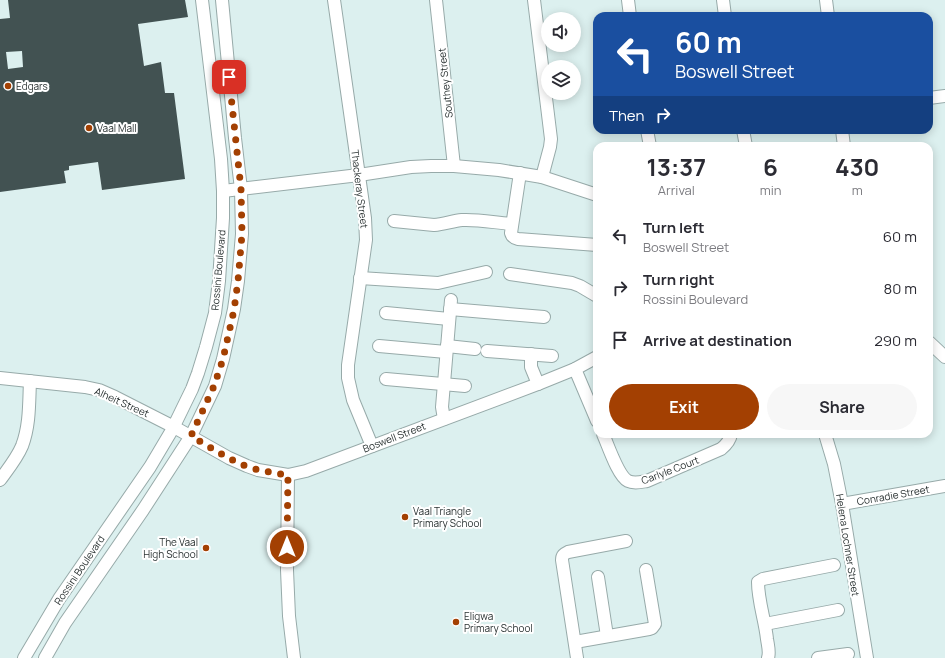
<!DOCTYPE html>
<html lang="en">
<head>
<meta charset="utf-8">
<style>
	body { margin:0; font-family:Manrope,sans-serif; background:#f7f7f7; color:#2b2b33; height:100vh; display:flex; flex-direction:column; font-size:15px; white-space:nowrap }
	* { box-sizing:border-box; margin:0 }
	p { font-size:13px; color:#7c7c81 }
	.icon { flex:none; width:22px; height:22px; fill:none; stroke:currentColor; stroke-width:2; stroke-linecap:round; stroke-linejoin:round }
	.map { position:relative; flex:1; overflow:hidden }
	.side { position:absolute; left:593px; top:142px; width:340px; height:296px; display:flex; flex-direction:column; background:#fff; border-radius:12px; box-shadow:0 2px 10px #0003 }
	.side>* { flex:none }
	.top-card { position:absolute; left:593px; top:12px; width:340px; height:122px; border-radius:12px; box-shadow:0 2px 10px #0003; background:#1a4fa0; color:#fff; overflow:hidden }
	.buttons { position:absolute; left:541px; top:12px; display:grid; gap:8px }
	.buttons a { display:grid; place-items:center; width:40px; height:40px; border-radius:50%; background:#fff; box-shadow:0 2px 10px #0003; font-size:20px }
	.pin { position:absolute; display:grid; place-items:center; width:34px; height:34px; color:#fff; margin:-17px; border-radius:8px; box-shadow:0 2px 6px #0006 }
	.me { position:absolute; width:44px; margin:-22px; rotate:0deg; stroke-linejoin:round; filter:drop-shadow(0 0 3px #0008) }
	.turn { display:flex; align-items:center; gap:14px; height:84px; padding:0 16px; font-size:18px }
	.turn .icon { width:52px; height:52px; stroke-width:2.5 }
	.turn b { display:block; font-size:28px; line-height:34px }
	.then { display:flex; align-items:center; height:38px; padding:0 16px; background:#0003; gap:8px; font-size:15px }
	.eta { display:flex; justify-content:space-evenly; align-items:center; height:68px; text-align:center }
	.eta b { font-size:24px; font-weight:700; line-height:28px }
	.button { display:flex; gap:8px; margin-top:auto; padding:8px 16px }
	.button a { flex:1; height:46px; border-radius:24px; background:#a34002; color:#fff; font-size:16px; font-weight:700; line-height:46px; text-align:center }
	.button a+a { background:#f7f7f7; color:#2b2b33 }
	ul { padding:0; list-style:none }
	li { display:flex; align-items:center; gap:12px; height:52px; padding:0 16px }
	li div { flex:1 }
	li b { display:block; font-size:15px }
	li em { font-style:normal }
	.map>svg:first-child { display:block }
</style>
</head>
<body>
<div class="map">
<svg width="945" height="658" viewBox="0 0 945 658">
	<rect width="100%" height="100%" fill="#dcf0ef"/>
	<path fill="#425252" fill-rule="evenodd" d="M 8,0 L 185,0 L 188,17 L 138,24 L 144,66 L 161,62 L 165,93 L 174,93 L 185,179 L 102,190 L 98,162 L 69,166 L 69,170 L 64,171 L 66,183 L 0,192 L 0,19 L 10,18 ZM 22,51 L 23,67 L 8,69 L 6,52 Z"/>
	<g fill="none" stroke-linecap="round" stroke-linejoin="round">
		<defs>
			<g id="minor">
				<path d="M 334,0 L 365,218 L 366,240 L 348,365 L 348,378 L 353,400 L 372,446"/>
				<path d="M 436,0 L 454,166"/>
				<path d="M 534,0 L 551,139 L 550,147 L 542,177"/>
				<path d="M 628,0 L 630,16"/>
				<path d="M 723,0 L 725,16"/>
				<path d="M 826,0 L 828,16"/>
				<path d="M 929,98 L 945,96"/>
				<path d="M 647,130 L 650,146"/>
				<path d="M 743,130 L 746,146"/>
				<path d="M 842,130 L 844,146"/>
				<path d="M 520,173 L 511,233 C 512,237 514,238 518,239 L 597,245"/>
				<path d="M 223,191 L 359,175 L 411,167 L 431,166 L 454,166 L 499,170 L 542,177 L 597,195"/>
				<path d="M 394,221 L 434,225 C 444,224 453,221 462,220 C 477,219 497,223 512,224"/>
				<path d="M 510,274 L 572,283 L 580,286 L 597,296"/>
				<path d="M 360,278 L 438,283 L 486,272"/>
				<path d="M 450,309 L 544,317"/>
				<path d="M 386,313 L 449,319"/>
				<path d="M 929,342 L 945,357"/>
				<path d="M 379,346 L 446,352"/>
				<path d="M 447,346 L 475,349"/>
				<path d="M 487,351 L 552,356"/>
				<path d="M 531,354 L 531,367 L 538,384"/>
				<path d="M 575,369 L 597,421"/>
				<path d="M 0,378 L 85,387 L 99,390 L 115,397 L 174,427 L 229,458 L 247,466 L 258,470 L 288,475 L 306,471 L 538,384 L 575,369 L 597,357"/>
				<path d="M 386,379 L 465,386"/>
				<path d="M 444,419 L 442,407 L 451,300"/>
				<path d="M 603,434 C 608,445 618,476 628,481 C 634,484 641,482 647,481 L 721,449 C 726,445 730,441 731,434"/>
				<path d="M 825,434 L 834,464 L 842,504 L 867,658"/>
				<path d="M 288,475 L 287,570 L 289,616 L 294,658"/>
				<path d="M 0,480 C 8,469 17,458 22,446 C 30,425 29,402 30,381"/>
				<path d="M 842,504 L 945,486"/>
				<path d="M 598,577 L 607,636"/>
				<path d="M 765,624 L 838,610"/>
				<path d="M 575,642 L 649,629 L 652,628 L 655,624 L 646,570"/>
				<path d="M 24,658 L 59,599 L 150,467 L 172,430 L 192,389 L 198,373 L 206,347 L 215,313 L 219,281 L 223,218 L 223,191 L 221,159 L 202,0"/>
				<path d="M 45,658 L 65,623 L 143,510 L 191,436 L 215,386 L 223,359 L 234,309 L 238,281 L 242,234 L 241,189 L 235,138 L 222,0"/>
				<path d="M 577,658 L 562,560 C 562,555 564,554 568,552 L 626,541"/>
				<path d="M 768,658 C 770,652 768,646 767,639 C 765,620 758,601 758,582 L 763,579 L 834,565"/>
				<path d="M 818,658 L 848,654"/>
			</g>
		</defs>
		<use href="#minor" stroke="#97aaa9" stroke-width="14"/>
		<use href="#minor" stroke="#fff" stroke-width="12"/>
	</g>
	<g fill="none" stroke-linecap="round" stroke-linejoin="round">
		<path stroke="#a34002" stroke-width="7" stroke-dasharray="0 12.6" d="M 229,77 L 241,189 L 242,234 L 238,281 L 234,310 L 223,359 L 214,386 L 191,436 C 210,447 228,459 248,467 C 261,471 274,473 288,475 L 287,547"/>
	</g>
	<g fill="#a34002" stroke="#fff" stroke-width="1.5">
		<circle cx="8" cy="86" r="4"/>
		<circle cx="89" cy="128" r="4"/>
		<circle cx="405" cy="517" r="4"/>
		<circle cx="206" cy="548" r="4"/>
		<circle cx="456" cy="622" r="4"/>
	</g>
	<g text-anchor="middle" dominant-baseline="central" stroke-width="4" stroke-linejoin="round" paint-order="stroke">
		<g font-size="10" fill="#2a3232" stroke="#fff">
			<text transform="translate(445 83) rotate(-96)">Southey Street</text>
			<text transform="translate(360 189) rotate(83)">Thackeray Street</text>
			<text transform="translate(218 270) rotate(-85)">Rossini Boulevard</text>
			<text transform="translate(122 402) rotate(24)">Alheit Street</text>
			<text transform="translate(394 437) rotate(-21)">Boswell Street</text>
			<text transform="translate(670 470) rotate(-21)">Carlyle Court</text>
			<text transform="translate(893 495) rotate(-10)">Conradie Street</text>
			<text transform="translate(848 545) rotate(81)">Helena Lochner Street</text>
			<text transform="translate(79 570) rotate(-56)">Rossini Boulevard</text>
		</g>
		<g font-size="10" fill="#2a3232" stroke="#fff" text-anchor="start">
			<text x="16" y="86">Edgars</text>
			<text x="97" y="128">Vaal Mall</text>
			<text x="413" y="511">Vaal Triangle<tspan x="413" dy="12">Primary School</tspan></text>
			<text x="198" y="542" text-anchor="end">The Vaal<tspan x="198" dy="12">High School</tspan></text>
			<text x="464" y="616">Eligwa<tspan x="464" dy="12">Primary School</tspan></text>
		</g>
	</g>
</svg>
<div class="buttons">
<a><svg class="icon" aria-label="sound" viewBox="0 0 24 24"><path d="M4 9h4l5-4v14l-5-4H4zM17 9q2 3 0 6"/></svg></a>
<a><svg class="icon" aria-label="layers" viewBox="0 0 24 24"><path d="M12 4l9 5-9 5-9-5zM3 14l9 5 9-5"/></svg></a>
</div>
<div class="pin" style="left:229px;top:77px;background:#d93025"><svg class="icon" aria-label="arrive" viewBox="0 0 24 24"><path d="M6 21V4h12l-3 4 3 4H6"/></svg></div>
<svg class="me" style="left:287px;top:547px" viewBox="-20 -20 40 40"><circle r="17" fill="#a34002" stroke="#fff" stroke-width="3"/><path d="M0-11L8 9 0 5-8 9z" fill="#fff"/></svg>
<div class="top-card">
<div class="turn"><svg class="icon" aria-label="left" viewBox="0 0 24 24"><path d="M17 20v-9H6M10 6l-5 5 5 5"/></svg><div><b>60 m</b>Boswell Street</div></div>
<div class="then">Then<svg class="icon" aria-label="right" viewBox="0 0 24 24"><path d="M7 20v-9h11M14 6l5 5-5 5"/></svg></div>
</div>
<section class="side">
<div class="eta">
<div><b>13:37</b><p>Arrival</p></div>
<div><b>6</b><p>min</p></div>
<div><b>430</b><p>m</p></div>
</div>
<ul>
<li><svg class="icon" aria-label="left" viewBox="0 0 24 24"><path d="M17 20v-9H6M10 6l-5 5 5 5"/></svg><div><b>Turn left</b><p>Boswell Street</p></div><em>60 m</em></li>
<li><svg class="icon" aria-label="right" viewBox="0 0 24 24"><path d="M7 20v-9h11M14 6l5 5-5 5"/></svg><div><b>Turn right</b><p>Rossini Boulevard</p></div><em>80 m</em></li>
<li><svg class="icon" aria-label="arrive" viewBox="0 0 24 24"><path d="M6 21V4h12l-3 4 3 4H6"/></svg><div><b>Arrive at destination</b></div><em>290 m</em></li>
</ul>
<div class="button"><a>Exit</a><a>Share</a></div>
</section>
</div>
</body>
</html>
